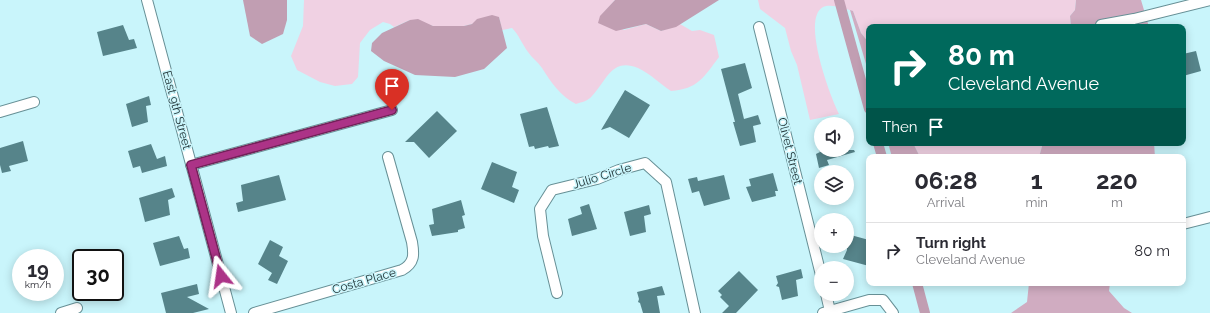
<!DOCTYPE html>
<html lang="en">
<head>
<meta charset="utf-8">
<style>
	body { margin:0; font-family:Raleway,sans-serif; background:#f7f7f7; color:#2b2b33; height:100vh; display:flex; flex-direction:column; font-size:15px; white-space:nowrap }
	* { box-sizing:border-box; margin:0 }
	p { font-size:13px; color:#7c7c81 }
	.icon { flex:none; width:22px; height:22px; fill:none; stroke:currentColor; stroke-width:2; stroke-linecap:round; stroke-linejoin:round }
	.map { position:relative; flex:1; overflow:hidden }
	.side { position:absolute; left:866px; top:154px; width:320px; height:132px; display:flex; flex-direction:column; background:#fff; border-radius:8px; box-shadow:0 2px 10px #0003 }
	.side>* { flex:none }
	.hud { position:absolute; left:866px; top:24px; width:320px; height:122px; border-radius:8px; box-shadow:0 2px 10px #0003; background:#00695c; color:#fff; overflow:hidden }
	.fabs { position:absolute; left:814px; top:117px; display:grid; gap:8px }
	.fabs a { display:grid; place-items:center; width:40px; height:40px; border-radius:50%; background:#fff; box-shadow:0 2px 10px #0003; font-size:20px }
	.speed { position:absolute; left:12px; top:249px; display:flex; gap:8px; font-size:20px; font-weight:700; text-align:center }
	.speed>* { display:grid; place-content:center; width:52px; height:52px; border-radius:50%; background:#fff; box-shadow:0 2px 10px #0003; line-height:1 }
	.speed small { font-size:10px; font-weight:400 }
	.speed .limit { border:2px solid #111; border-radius:6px; background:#fff; color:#111 }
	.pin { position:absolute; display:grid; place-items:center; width:34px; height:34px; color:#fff; margin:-41px -17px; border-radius:50% 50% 50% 0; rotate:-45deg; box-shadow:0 0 4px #0007 }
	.pin .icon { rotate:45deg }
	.me { position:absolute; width:44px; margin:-22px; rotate:345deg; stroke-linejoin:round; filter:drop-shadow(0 0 3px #0008) }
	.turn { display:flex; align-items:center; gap:14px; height:84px; padding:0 16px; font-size:18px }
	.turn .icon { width:52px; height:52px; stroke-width:2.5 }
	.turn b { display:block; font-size:28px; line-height:34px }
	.then { display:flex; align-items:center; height:38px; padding:0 16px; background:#0003; gap:8px; font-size:15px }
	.eta { display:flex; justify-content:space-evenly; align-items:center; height:68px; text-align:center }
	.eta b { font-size:24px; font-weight:700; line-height:28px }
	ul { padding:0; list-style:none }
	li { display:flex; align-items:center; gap:12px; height:56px; padding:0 16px; border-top:1px solid #e1e1e2 }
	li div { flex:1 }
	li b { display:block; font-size:15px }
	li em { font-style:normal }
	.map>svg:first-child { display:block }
</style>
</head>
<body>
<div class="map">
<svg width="1210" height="313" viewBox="0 0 1210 313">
	<rect width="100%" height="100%" fill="#c9f5fb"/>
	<g fill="#f0d1e3">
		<path d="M 304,0 L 615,0 L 600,17 L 624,30 L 646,24 L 661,31 L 680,24 L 692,31 L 700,30 L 714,35 L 719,57 C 704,77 698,89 671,91 C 660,84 651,74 638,68 C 611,57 606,82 592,96 C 588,101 582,102 576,104 C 560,96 551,82 542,68 C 538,62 532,58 528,52 C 522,44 519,35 512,28 L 502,30 L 499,17 L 464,26 L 433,26 L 410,20 L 394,27 L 390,24 L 383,22 L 370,30 L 360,43 L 358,77 L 352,84 L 335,86 L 320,82 L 297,70 L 291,56 L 303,26 Z"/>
		<path d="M 758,0 L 1076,0 L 1075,10 L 1070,16 L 1071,27 L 869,27 L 869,43 L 861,33 L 853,11 C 845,9 831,3 823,7 C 801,19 830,96 839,114 L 810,120 L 797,65 L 791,51 L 785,28 L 760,9 Z"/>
		<path d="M 913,143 L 1043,143 L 1039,157 L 920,157 Z"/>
	</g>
	<g fill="#d0acc1">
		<path d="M 1076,0 L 1141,0 L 1149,27 L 1071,27 L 1070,16 L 1075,10 Z"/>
		<path d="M 850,10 L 853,11 L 861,33 L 869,43 L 869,74 Z"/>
		<path d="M 888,143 L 913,143 L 920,157 L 892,157 Z"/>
		<path d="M 1043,143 L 1154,143 L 1155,157 L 1039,157 Z"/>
		<path d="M 1029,283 L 1110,283 L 1109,291 L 1124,308 L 1132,313 L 1011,313 L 1027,302 Z"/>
	</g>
	<g fill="#c19eb2">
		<path d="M 243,0 L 287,0 L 287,20 L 283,34 L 262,44 L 250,36 Z"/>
		<path d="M 615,0 L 719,0 L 676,27 L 661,31 L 646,24 L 616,31 L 598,23 L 600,16 Z"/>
		<path d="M 492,15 L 499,17 L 507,48 L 484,69 L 455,77 L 415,75 L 384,61 L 371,51 L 372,43 L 382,33 L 410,20 L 418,19 L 433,26 L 464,26 L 472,24 L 477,19 Z"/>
	</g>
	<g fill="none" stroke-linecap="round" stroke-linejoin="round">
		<g stroke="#c19eb2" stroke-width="10">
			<path d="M 839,0 L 869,109"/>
			<path d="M 878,143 L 882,157"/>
			<path d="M 917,283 L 925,313"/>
		</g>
	</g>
	<g fill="#56848a">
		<path d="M 123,25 L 129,40 L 134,39 L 137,48 L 103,56 L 97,32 Z"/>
		<path d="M 1196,51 L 1201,71 L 1183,76 L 1183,54 Z"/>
		<path d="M 745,63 L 752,88 L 738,94 L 744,119 L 758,115 L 761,124 L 753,126 L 756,142 L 740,146 L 735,129 L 733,122 L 735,122 L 721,69 Z"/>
		<path d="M 625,90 L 650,105 L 629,138 L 610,127 L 601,130 Z"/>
		<path d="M 149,96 L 151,105 L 146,106 L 148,122 L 132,127 L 126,104 Z"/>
		<path d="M 547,107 L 559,146 L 549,148 L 548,146 L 535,149 L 534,146 L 529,147 L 520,114 Z"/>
		<path d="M 437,111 L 457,131 L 429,158 L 414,142 L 405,142 Z"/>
		<path d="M 23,141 L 28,161 L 9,166 L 11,171 L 2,173 L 0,165 L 0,148 Z"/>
		<path d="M 151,144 L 157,159 L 165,156 L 167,166 L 142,173 L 140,166 L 133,168 L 128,151 Z"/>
		<path d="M 819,150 L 854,150 L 855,152 L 827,160 L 829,165 L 819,168 L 816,154 L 820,152 Z"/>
		<path d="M 492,162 L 517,172 L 512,187 L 519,190 L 514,203 L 481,189 Z"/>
		<path d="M 773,173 L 778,191 L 775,191 L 776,196 L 752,202 L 746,187 L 751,186 L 749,179 Z"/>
		<path d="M 279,175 L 286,200 L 238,212 L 236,203 L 243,201 L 241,185 Z"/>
		<path d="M 724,175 L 730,199 L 704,206 L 699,191 L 692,193 L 688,179 L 697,177 L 698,181 Z"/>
		<path d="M 172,188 L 175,197 L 168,200 L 170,215 L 145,222 L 139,198 Z"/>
		<path d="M 461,200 L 465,215 L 462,216 L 465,228 L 458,230 L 458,232 L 432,236 L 429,225 L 434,224 L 432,209 Z"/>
		<path d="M 589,204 L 597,229 L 572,236 L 568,219 L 582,214 L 580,207 Z"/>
		<path d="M 649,205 L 651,214 L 644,216 L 646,232 L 630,236 L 624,212 Z"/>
		<path d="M 847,234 L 869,240 L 869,266 L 843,259 L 847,250 Z"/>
		<path d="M 179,236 L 184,249 L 188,248 L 190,258 L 160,266 L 153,243 Z"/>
		<path d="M 270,240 L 283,247 L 279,256 L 288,261 L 277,284 L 268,280 L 272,273 L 258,264 Z"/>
		<path d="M 801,269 L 803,278 L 796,280 L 798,296 L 782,300 L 779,287 L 776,286 L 778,283 L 776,276 Z"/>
		<path d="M 739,271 L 758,290 L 736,313 L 722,313 L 729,306 L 720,297 L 722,295 L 718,291 Z"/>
		<path d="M 197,284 L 199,294 L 187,297 L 209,309 L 193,313 L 166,313 L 161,293 Z"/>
		<path d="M 662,286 L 665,295 L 657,296 L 660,313 L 643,313 L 640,303 L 638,302 L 639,299 L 637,292 Z"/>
	</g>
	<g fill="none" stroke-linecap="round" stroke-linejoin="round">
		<defs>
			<g id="street">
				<path d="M 147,0 L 231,313"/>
				<path d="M 1101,25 L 1134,19 L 1210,0"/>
				<path d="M 759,27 L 821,275"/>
				<path d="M 0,112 L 34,102"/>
				<path d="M 191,165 L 392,110"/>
				<path d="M 1183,224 L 1210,217"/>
				<path d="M 557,293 L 543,236 L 540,209 L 552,190 L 597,179 L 619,170 L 645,163 L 666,182 L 695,313"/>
				<path d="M 826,294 L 830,311"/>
				<path d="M 61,313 L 77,308"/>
				<path d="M 254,313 L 402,270 C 415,263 414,254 412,242 L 388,157"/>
				<path d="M 823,313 L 869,300 L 883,300 L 893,313"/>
			</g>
		</defs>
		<use href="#street" stroke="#679096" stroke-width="12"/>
		<use href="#street" stroke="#fff" stroke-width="10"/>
	</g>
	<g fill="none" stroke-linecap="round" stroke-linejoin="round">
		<defs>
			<path id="route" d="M 221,276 L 191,165 L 392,110"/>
		</defs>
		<use href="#route" stroke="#702158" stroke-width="10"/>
		<use href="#route" stroke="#ac3387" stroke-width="7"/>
	</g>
	<g text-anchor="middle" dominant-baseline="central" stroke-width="3" stroke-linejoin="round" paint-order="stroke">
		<g font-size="12" fill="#1d2e31" stroke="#c9f5fb">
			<text transform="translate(177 110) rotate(75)">East 9th Street</text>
			<text transform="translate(790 151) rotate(76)">Olivet Street</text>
			<text transform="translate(602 176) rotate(-17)">Julio Circle</text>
			<text transform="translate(364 281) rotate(-16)">Costa Place</text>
		</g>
	</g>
</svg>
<div class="fabs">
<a><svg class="icon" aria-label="sound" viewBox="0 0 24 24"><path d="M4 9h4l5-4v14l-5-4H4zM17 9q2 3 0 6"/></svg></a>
<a><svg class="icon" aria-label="layers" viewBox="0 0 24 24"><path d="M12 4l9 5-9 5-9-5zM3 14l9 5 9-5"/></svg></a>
<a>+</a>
<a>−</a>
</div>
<div class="speed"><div>19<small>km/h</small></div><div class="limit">30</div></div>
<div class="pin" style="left:392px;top:110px;background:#d93025"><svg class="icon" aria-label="arrive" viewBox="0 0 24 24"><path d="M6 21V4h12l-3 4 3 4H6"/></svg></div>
<svg class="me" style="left:221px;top:276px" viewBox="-20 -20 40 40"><path d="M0-17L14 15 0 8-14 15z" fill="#ac3387" stroke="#fff" stroke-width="4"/></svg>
<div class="hud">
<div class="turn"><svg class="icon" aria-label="right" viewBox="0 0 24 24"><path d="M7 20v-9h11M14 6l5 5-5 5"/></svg><div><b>80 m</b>Cleveland Avenue</div></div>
<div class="then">Then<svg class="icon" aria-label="arrive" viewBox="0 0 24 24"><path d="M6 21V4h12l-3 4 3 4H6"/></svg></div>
</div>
<section class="side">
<div class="eta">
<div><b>06:28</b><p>Arrival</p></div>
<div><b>1</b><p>min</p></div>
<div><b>220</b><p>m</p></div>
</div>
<ul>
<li><svg class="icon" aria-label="right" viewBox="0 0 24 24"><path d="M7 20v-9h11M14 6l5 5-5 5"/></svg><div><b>Turn right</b><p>Cleveland Avenue</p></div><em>80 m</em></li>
</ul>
</section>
</div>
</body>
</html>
